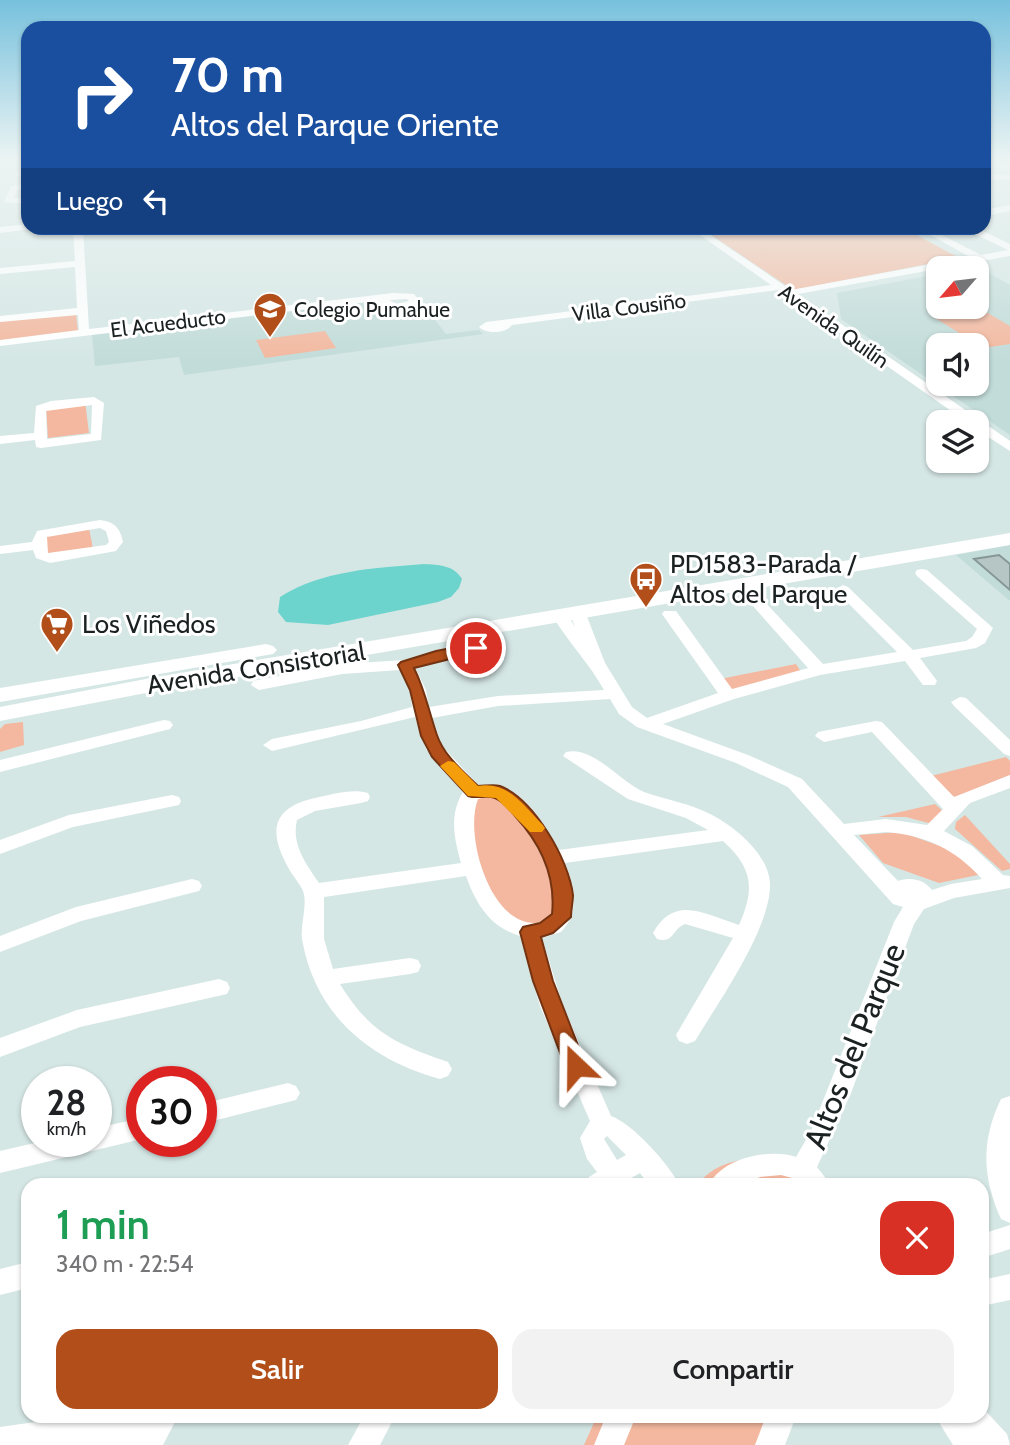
<!DOCTYPE html>
<html lang="es">
<head>
<meta charset="utf-8">
<style>
	body { margin:0; font-family:Cabin,sans-serif; background:#f2f2f2; color:#202124; height:100vh; display:flex; flex-direction:column; font-size:26px; white-space:nowrap }
	* { box-sizing:border-box; margin:0 }
	p { font-size:23px; color:#757577 }
	.icon { flex:none; width:38px; height:38px; fill:none; stroke:currentColor; stroke-width:2; stroke-linecap:round; stroke-linejoin:round }
	.map { position:relative; flex:1; overflow:hidden }
	.details { position:absolute; left:21px; top:1178px; width:968px; height:245px; display:flex; flex-direction:column; background:#fff; border-radius:21px; box-shadow:0 2px 5px #0004 }
	.details>* { flex:none }
	.banner { position:absolute; left:21px; top:21px; width:970px; height:214px; border-radius:21px; box-shadow:0 2px 5px #0004; background:#1a4fa0; color:#fff; overflow:hidden }
	.needle { width:46px; rotate:242deg }
	.fabs { position:absolute; left:926px; top:256px; display:grid; gap:14px }
	.fabs a { display:grid; place-items:center; width:63px; height:63px; border-radius:14px; background:#fff; box-shadow:0 2px 5px #0004; font-size:35px }
	.speed { position:absolute; left:21px; top:1066px; display:flex; gap:14px; font-size:35px; font-weight:700; text-align:center }
	.speed>* { display:grid; place-content:center; width:91px; height:91px; border-radius:50%; background:#fff; box-shadow:0 2px 5px #0004; line-height:1 }
	.speed small { font-size:18px; font-weight:400 }
	.speed .limit { border:10px solid #d22; background:#fff; color:#111 }
	.pin { position:absolute; display:grid; place-items:center; width:60px; height:60px; color:#fff; margin:-30px; border:4px solid #fff; border-radius:50%; box-shadow:0 2px 7px #0007 }
	.me { position:absolute; width:77px; margin:-38px; rotate:337deg; stroke-linejoin:round; filter:drop-shadow(0 0 5px #0008) }
	.turn { display:flex; align-items:center; gap:24px; height:147px; padding:0 35px; font-size:32px }
	.turn .icon { width:91px; height:91px; stroke-width:2.5 }
	.turn b { display:block; font-size:49px; line-height:60px }
	.then { display:flex; align-items:center; height:66px; padding:0 35px; background:#0003; gap:14px; font-size:26px }
	.round { display:grid; place-items:center; flex:none; width:74px; height:74px; border-radius:21px; background:#f2f2f2 }
	.headline { display:flex; align-items:center; justify-content:space-between; height:119px; padding:0 35px }
	h1 { font-size:42px; font-weight:600; line-height:52px; color:#1e9e55 }
	.cta { display:flex; gap:14px; margin-top:auto; padding:14px 35px }
	.cta a { flex:1; height:80px; border-radius:21px; background:#b24e1a; color:#fff; font-size:28px; font-weight:600; line-height:80px; text-align:center }
	.cta a+a { background:#f2f2f2; color:#202124 }
	.map>svg:first-child { display:block }
</style>
</head>
<body>
<div class="map">
<svg width="1010" height="1445" viewBox="0 0 1010 1445">
	<rect width="100%" height="100%" fill="#d5e7e5"/>
	<g fill="#c2dcd9" fill-rule="evenodd">
		<path d="M 978,267 L 1010,285 L 1010,435 L 841,319 L 837,293 L 938,274 L 938,306 L 976,306 L 976,268 L 972,268 ZM 938,345 L 976,345 L 976,383 L 938,383 Z"/>
		<path d="M 377,301 L 402,310 L 425,307 L 446,334 L 479,330 L 483,334 L 184,375 L 179,357 L 95,366 L 92,335 Z"/>
		<path d="M 1010,545 L 1010,601 L 956,555 Z"/>
	</g>
	<g fill="#f3b89f">
		<path d="M 701,228 L 904,228 L 959,258 L 793,290 Z"/>
		<path d="M 981,309 L 1010,326 L 1010,344 L 983,348 L 932,316 Z"/>
		<path d="M 76,313 L 78,332 L 0,341 L 0,321 Z"/>
		<path d="M 325,331 L 336,348 L 265,358 L 256,340 Z"/>
		<path d="M 85,401 L 89,433 L 48,438 L 46,405 Z"/>
		<path d="M 89,528 L 93,549 L 44,557 L 41,535 Z"/>
		<path d="M 796,664 L 801,672 L 735,690 L 727,689 L 720,679 Z"/>
		<path d="M 23,722 L 24,745 L 0,752 L 0,729 L 5,724 Z"/>
		<path d="M 1006,757 L 1010,761 L 1010,775 L 956,797 L 947,795 L 931,776 Z"/>
		<path d="M 479,795 L 496,796 C 528,828 554,863 555,910 C 541,927 537,924 516,922 L 493,896 L 476,855 L 471,812 Z"/>
		<path d="M 935,804 L 944,812 L 932,824 L 906,817 L 878,817 Z"/>
		<path d="M 965,815 L 1010,864 L 1010,869 L 1002,871 L 955,829 L 956,822 Z"/>
		<path d="M 901,832 L 954,851 L 983,874 L 939,883 L 883,863 L 859,835 Z"/>
		<path d="M 760,1157 L 813,1185 L 697,1185 C 713,1164 736,1160 760,1157 Z"/>
		<path d="M 597,1416 L 777,1416 L 767,1445 L 584,1445 Z"/>
	</g>
	<path fill="#6dd4cd" d="M 424,564 C 439,565 454,565 462,579 L 459,588 L 451,597 L 438,602 L 328,625 L 286,622 L 278,612 L 280,597 C 322,570 376,568 424,564 Z"/>
	<path fill="#b5c6c4" stroke="#879796" stroke-width="2" d="M 999,555 L 1010,564 L 1010,590 L 974,559 Z"/>
	<g fill="none" stroke-linecap="round" stroke-linejoin="round">
		<g fill="#fff" fill-rule="evenodd">
			<path d="M 25,160 L 28,160 L 28,173 L 16,177 L 16,173 L 22,170 Z"/>
			<path d="M 995,160 L 1010,167 L 1010,172 L 984,161 Z"/>
			<path d="M 984,170 L 996,175 L 1010,175 L 1010,179 L 995,180 L 984,175 Z"/>
			<path d="M 28,183 L 28,187 L 17,190 L 13,198 L 28,198 L 28,204 L 4,202 L 11,186 Z"/>
			<path d="M 1010,205 L 1010,211 L 984,216 L 984,210 Z"/>
			<path d="M 28,224 L 31,229 L 0,233 L 0,227 Z"/>
			<path d="M 73,228 L 83,228 L 89,329 L 393,293 L 414,294 L 421,303 L 396,310 L 375,301 L 0,346 L 0,340 L 79,330 L 78,315 L 0,322 L 0,316 L 77,308 L 75,267 L 0,274 L 0,268 L 75,261 ZM 407,299 L 409,301 L 397,304 L 389,300 Z"/>
			<path d="M 690,228 L 700,228 L 791,290 L 970,257 L 918,228 L 928,228 L 981,255 L 1008,250 L 975,234 L 975,230 L 981,230 L 1010,244 L 1010,256 L 798,294 L 1010,441 L 1010,451 L 976,429 L 976,422 L 967,422 L 787,296 L 779,296 L 778,290 L 512,325 C 506,334 486,334 479,327 L 486,322 L 771,285 Z"/>
			<path d="M 94,397 L 104,403 L 101,440 L 41,448 L 36,447 L 35,440 L 0,444 L 0,436 L 34,433 L 36,406 L 51,401 ZM 92,405 L 91,434 L 47,439 L 46,411 Z"/>
			<path d="M 100,520 C 115,522 120,528 123,542 L 116,551 L 50,563 L 36,558 L 33,550 L 0,554 L 0,546 L 32,542 L 37,531 ZM 100,528 L 106,531 L 109,542 L 106,545 L 48,553 L 47,537 Z"/>
			<path d="M 922,569 L 927,570 L 993,628 L 985,643 L 976,648 L 920,658 L 937,681 L 935,685 L 923,685 L 905,661 L 820,675 L 734,699 L 663,724 L 748,755 L 802,779 L 844,824 L 886,819 L 927,825 L 943,809 L 872,732 L 824,742 L 815,736 L 818,732 L 876,721 L 882,722 L 954,797 L 1010,775 L 1010,788 L 970,803 L 944,831 L 972,846 L 1003,875 L 1010,876 L 1010,888 L 954,898 L 924,909 L 914,924 L 851,1093 L 817,1167 L 831,1185 L 801,1185 L 792,1178 L 781,1175 L 760,1177 L 742,1185 L 709,1185 C 722,1158 770,1148 796,1157 L 811,1131 L 894,922 L 903,907 L 893,904 L 788,787 L 736,763 L 637,727 L 619,714 L 610,699 L 498,706 L 432,718 L 443,747 L 479,786 C 518,778 543,821 559,850 L 708,830 L 686,818 L 628,799 L 563,756 L 566,752 C 593,745 620,782 644,792 C 666,800 689,803 710,814 C 734,826 769,854 770,884 C 771,928 718,1003 695,1041 L 687,1044 L 679,1041 L 676,1035 L 733,938 L 685,924 C 672,929 674,944 657,939 L 653,933 C 675,894 704,914 739,925 C 755,889 753,868 723,841 L 565,863 C 575,886 580,912 561,932 L 542,938 L 563,1006 L 611,1116 C 632,1123 670,1165 679,1185 L 649,1185 L 640,1173 L 631,1178 L 634,1185 L 585,1185 L 589,1177 L 597,1172 L 587,1159 L 580,1138 L 590,1121 L 540,1006 L 520,936 C 490,927 476,904 466,876 L 324,897 L 324,939 L 333,969 L 410,958 L 418,960 L 421,966 L 418,972 L 410,974 L 340,984 C 370,1033 396,1044 448,1062 L 452,1069 L 448,1076 L 440,1079 C 370,1060 315,1015 302,939 C 300,924 308,906 303,891 C 300,884 293,876 289,869 C 268,832 271,808 315,798 C 330,795 352,788 368,793 L 370,797 L 368,801 L 361,803 L 315,811 L 297,820 C 291,844 306,864 319,883 L 461,863 C 454,838 449,815 463,792 L 426,749 L 415,717 L 272,751 L 263,745 L 272,739 L 361,721 L 412,707 L 410,690 L 400,670 L 342,674 L 259,690 L 251,685 L 253,681 L 342,664 L 405,660 L 441,649 L 488,640 L 494,642 L 496,645 L 494,648 L 415,667 L 426,690 L 429,707 L 498,696 L 604,690 C 589,663 569,643 553,617 L 561,612 L 567,614 L 575,627 L 570,614 L 578,609 L 586,614 L 605,663 L 632,707 L 647,718 L 718,693 L 662,614 L 664,611 L 676,611 L 732,689 L 808,668 L 753,606 L 750,603 L 753,600 L 763,600 L 823,664 L 897,652 L 835,590 L 843,585 L 848,587 L 913,650 L 966,641 L 972,637 L 977,629 L 917,576 L 915,573 L 917,570 ZM 490,796 C 520,809 576,891 546,921 C 493,938 463,836 478,799 ZM 886,832 C 926,835 956,850 982,879 L 951,884 L 932,890 C 923,879 911,877 898,881 L 854,835 ZM 607,1136 L 626,1155 L 617,1160 L 604,1139 Z"/>
			<path d="M 960,697 L 966,698 L 1010,740 L 1010,756 L 1004,754 L 954,706 L 951,702 Z"/>
			<path d="M 164,720 L 170,721 L 173,725 L 170,729 L 0,772 L 0,760 Z"/>
			<path d="M 172,795 L 179,797 L 181,801 L 179,805 L 73,827 L 0,854 L 0,840 L 69,815 Z"/>
			<path d="M 192,879 L 199,881 L 202,886 L 199,891 L 81,921 L 0,952 L 0,936 L 76,907 Z"/>
			<path d="M 219,979 L 227,982 L 230,988 L 227,994 L 80,1027 L 0,1057 L 0,1038 L 77,1010 Z"/>
			<path d="M 288,1083 L 296,1086 L 300,1093 L 296,1100 L 201,1124 L 201,1104 Z"/>
			<path d="M 1010,1096 L 1010,1223 L 1001,1219 C 982,1177 981,1140 1001,1099 Z"/>
			<path d="M 142,1118 L 142,1139 L 0,1173 L 0,1151 L 43,1141 L 96,1141 L 96,1128 Z"/>
			<path d="M 1010,1225 L 1010,1249 L 982,1258 L 982,1234 Z"/>
			<path d="M 28,1262 L 28,1288 L 0,1295 L 0,1269 Z"/>
			<path d="M 1010,1274 L 1010,1300 L 982,1306 L 982,1280 Z"/>
			<path d="M 982,1407 L 1007,1434 L 1010,1445 L 953,1445 L 935,1416 L 982,1416 Z"/>
			<path d="M 78,1416 L 142,1420 L 145,1416 L 178,1416 L 163,1445 L 0,1445 L 0,1427 Z"/>
			<path d="M 364,1416 L 395,1416 L 380,1445 L 348,1445 Z"/>
			<path d="M 606,1416 L 636,1416 L 624,1445 L 594,1445 Z"/>
			<path d="M 766,1416 L 796,1416 L 785,1445 L 755,1445 Z"/>
		</g>
		<g fill="#fff" fill-rule="evenodd">
			<path d="M 1010,533 L 1010,545 L 151,692 L 0,721 L 0,707 L 151,678 Z"/>
			<path d="M 266,644 L 273,646 L 277,650 L 273,654 L 0,702 L 0,688 Z"/>
		</g>
	</g>
	<linearGradient id="sky" x2="0" y2="1"><stop stop-color="#77c1dd"/><stop offset="0.44" stop-color="#ecf4f3"/><stop offset="1" stop-color="#ecf4f3" stop-opacity="0"/></linearGradient>
	<rect width="1010" height="363" fill="url(#sky)"/>
	<path fill="#b24e1a" stroke="#743311" stroke-width="2" d="M 476,643 L 482,645 L 484,648 L 482,651 L 414,668 C 425,690 429,712 437,735 C 444,756 463,771 478,786 C 485,786 493,784 500,786 C 534,799 569,860 573,895 C 573,902 571,910 571,917 L 553,933 L 541,937 L 553,981 L 586,1066 L 583,1072 L 576,1075 L 568,1072 L 565,1066 L 533,981 L 520,932 L 523,927 L 540,923 L 552,914 C 556,876 540,843 515,816 C 509,809 503,801 495,798 C 487,795 477,799 468,796 L 432,757 L 421,736 L 410,690 L 398,665 L 401,662 L 436,651 Z"/>
	<path fill="#f59e0b" d="M 448,761 L 454,762 L 478,786 C 508,781 523,805 542,824 L 545,828 L 542,832 L 530,832 L 496,798 L 468,796 L 440,766 Z"/>
	<defs>
		<symbol id="school-pin" viewBox="-11 -11 22 30"><path d="M0 17L-7.5 6A9.5 9.5 0 1 1 7.5 6Z" fill="#b24e1a" stroke="#fff"/><path d="M0-5L7-2L0 1L-7-2ZM-4 1L0 2.5L4 1V4Q0 6-4 4Z" fill="#fff"/></symbol>
		<symbol id="bus-pin" viewBox="-11 -11 22 30"><path d="M0 17L-7.5 6A9.5 9.5 0 1 1 7.5 6Z" fill="#b24e1a" stroke="#fff"/><path d="M-5-6H5V4H4V6H2V4H-2V6H-4V4H-5ZM-3.5-4V0h7V-4ZM-3.5 1.2v1.5H-2V1.2ZM2 1.2v1.5H3.5V1.2Z" fill="#fff"/></symbol>
		<symbol id="supermarket-pin" viewBox="-11 -11 22 30"><path d="M0 17L-7.5 6A9.5 9.5 0 1 1 7.5 6Z" fill="#b24e1a" stroke="#fff"/><path d="M-6-5.5h2.5l.6 2H6L4.5 2H-2.5L-4.4-4H-6ZM-1.5 3.2a1.3 1.3 0 1 0 .1 0ZM3 3.2a1.3 1.3 0 1 0 .1 0Z" fill="#fff"/></symbol>
	</defs>
	<g fill-rule="evenodd">
		<use href="#school-pin" x="251" y="290" width="38" height="52"/>
		<use href="#bus-pin" x="627" y="560" width="38" height="52"/>
		<use href="#supermarket-pin" x="38" y="605" width="38" height="52"/>
	</g>
	<g text-anchor="middle" dominant-baseline="central" stroke-width="6" stroke-linejoin="round" paint-order="stroke">
		<g font-size="21" fill="#1b2121" stroke="#fff">
			<text transform="translate(629 307) rotate(-7)">Villa Cousiño</text>
			<text transform="translate(168 323) rotate(-7)">El Acueducto</text>
			<text transform="translate(834 326) rotate(35)">Avenida Quilín</text>
		</g>
		<g font-size="21" fill="#1b2121" stroke="#fff" text-anchor="start">
			<text x="294" y="309">Colegio Pumahue</text>
		</g>
		<g font-size="26" fill="#1b2121" stroke="#fff" text-anchor="start">
			<text x="670" y="564">PD1583-Parada /<tspan x="670" dy="30">Altos del Parque</tspan></text>
			<text x="82" y="624">Los Viñedos</text>
		</g>
		<g font-size="26" fill="#1b2121" stroke="#fff">
			<text transform="translate(256 668) rotate(-9)">Avenida Consistorial</text>
		</g>
		<g font-size="32" fill="#1b2121" stroke="#fff">
			<text transform="translate(854 1046) rotate(-68)">Altos del Parque</text>
		</g>
	</g>
</svg>
<div class="fabs">
<a><svg class="needle" viewBox="-14 -14 28 28"><path d="M0-13l5 13h-10z" fill="#e53935"/><path d="M0 13l5-13h-10z" fill="#757577"/></svg></a>
<a><svg class="icon" aria-label="sound" viewBox="0 0 24 24"><path d="M4 9h4l5-4v14l-5-4H4zM17 9q2 3 0 6"/></svg></a>
<a><svg class="icon" aria-label="layers" viewBox="0 0 24 24"><path d="M12 4l9 5-9 5-9-5zM3 14l9 5 9-5"/></svg></a>
</div>
<div class="speed"><div>28<small>km/h</small></div><div class="limit">30</div></div>
<div class="pin" style="left:476px;top:648px;background:#d93025"><svg class="icon" aria-label="arrive" viewBox="0 0 24 24"><path d="M6 21V4h12l-3 4 3 4H6"/></svg></div>
<svg class="me" style="left:576px;top:1066px" viewBox="-20 -20 40 40"><path d="M0-17L14 15 0 8-14 15z" fill="#b24e1a" stroke="#fff" stroke-width="4"/></svg>
<div class="banner">
<div class="turn"><svg class="icon" aria-label="right" viewBox="0 0 24 24"><path d="M7 20v-9h11M14 6l5 5-5 5"/></svg><div><b>70 m</b>Altos del Parque Oriente</div></div>
<div class="then">Luego<svg class="icon" aria-label="left" viewBox="0 0 24 24"><path d="M17 20v-9H6M10 6l-5 5 5 5"/></svg></div>
</div>
<section class="details">
<div class="headline"><div><h1>1 min</h1><p>340 m · 22:54</p></div><a class="round" style="background:#d93025;color:#fff"><svg class="icon" aria-label="close" viewBox="0 0 24 24"><path d="M6 6l12 12M18 6L6 18"/></svg></a></div>
<div class="cta"><a>Salir</a><a>Compartir</a></div>
</section>
</div>
</body>
</html>
